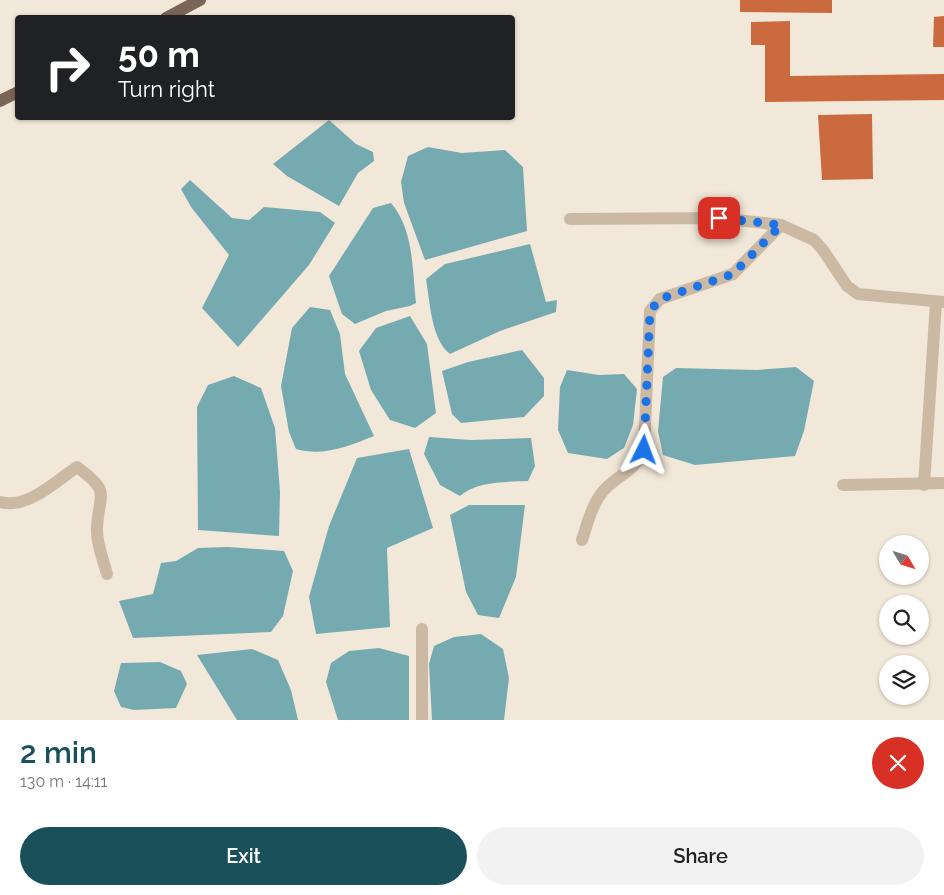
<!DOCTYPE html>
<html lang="en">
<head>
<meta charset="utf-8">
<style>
	body { margin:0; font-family:Raleway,sans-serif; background:#f2f2f2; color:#222; height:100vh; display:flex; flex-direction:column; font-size:19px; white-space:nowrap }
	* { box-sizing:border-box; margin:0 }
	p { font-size:16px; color:#767676 }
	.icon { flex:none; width:28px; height:28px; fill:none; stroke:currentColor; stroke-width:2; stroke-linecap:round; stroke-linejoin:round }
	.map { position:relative; height:720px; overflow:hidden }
	.side { display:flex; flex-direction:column; background:#fff; flex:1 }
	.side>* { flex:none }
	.hud { position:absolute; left:15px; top:15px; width:500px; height:105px; border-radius:5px; box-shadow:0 1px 4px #0004; background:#202124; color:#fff; overflow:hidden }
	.needle { width:32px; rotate:128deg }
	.tools { position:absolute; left:879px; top:535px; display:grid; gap:10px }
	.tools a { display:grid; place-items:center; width:50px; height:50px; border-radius:50%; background:#fff; box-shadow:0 1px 4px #0004; font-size:25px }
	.pin { position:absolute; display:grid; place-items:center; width:42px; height:42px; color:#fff; margin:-21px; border-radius:10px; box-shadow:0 2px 8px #0006 }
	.me { position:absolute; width:55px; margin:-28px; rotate:3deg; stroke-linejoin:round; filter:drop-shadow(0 0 4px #0008) }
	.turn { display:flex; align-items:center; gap:18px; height:105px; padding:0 20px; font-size:22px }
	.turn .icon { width:65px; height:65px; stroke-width:2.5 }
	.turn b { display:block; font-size:35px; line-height:42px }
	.round { display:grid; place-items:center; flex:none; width:52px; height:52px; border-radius:26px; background:#f2f2f2 }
	.summary { display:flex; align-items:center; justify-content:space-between; height:85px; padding:0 20px }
	h1 { font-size:30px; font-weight:600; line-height:38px; color:#1a5059 }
	.cta { display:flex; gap:10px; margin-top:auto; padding:10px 20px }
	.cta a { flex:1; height:58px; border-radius:30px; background:#1a5059; color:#fff; font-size:20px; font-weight:600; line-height:58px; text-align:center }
	.cta a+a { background:#f2f2f2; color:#222 }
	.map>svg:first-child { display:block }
</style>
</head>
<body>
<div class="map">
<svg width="944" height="720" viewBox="0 0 944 720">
	<rect width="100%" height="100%" fill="#f2e8d9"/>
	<g fill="#76aab1">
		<path d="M 329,120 L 356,144 L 373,152 L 374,161 L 358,173 L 339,206 L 287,176 L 273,164 Z"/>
		<path d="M 428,147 L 462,153 L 505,150 L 523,167 L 527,231 L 425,260 L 404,203 L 401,182 L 408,156 Z"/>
		<path d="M 190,180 L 232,218 L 249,220 L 264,207 L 320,212 L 335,223 L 309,265 L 238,347 L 202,308 L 229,255 L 191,207 L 181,189 Z"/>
		<path d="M 391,203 C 414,230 412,268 416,303 L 410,306 L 386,311 L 355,324 L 342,314 L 329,276 L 373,208 Z"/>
		<path d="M 530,244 L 546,302 L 557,300 L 556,312 L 500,331 L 450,354 C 431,339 430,302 426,279 L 445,264 Z"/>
		<path d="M 310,307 L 330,310 L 340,334 L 345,374 L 374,436 C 349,446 323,457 296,449 L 289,432 L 281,386 L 292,328 Z"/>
		<path d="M 410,316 L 427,344 L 436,413 L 415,428 L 390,420 L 371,390 L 359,351 L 376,328 Z"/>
		<path d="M 522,350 L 544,378 L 544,396 L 524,417 L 461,423 L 452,414 L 442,371 L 468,362 Z"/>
		<path d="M 796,367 L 814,381 L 804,431 L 795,456 L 695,465 L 663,455 L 658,431 L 663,377 L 676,368 L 757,370 Z"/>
		<path d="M 567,370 L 599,375 L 624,374 L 637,389 L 633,425 L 624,448 L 607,459 L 568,453 L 558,430 L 560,387 Z"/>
		<path d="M 234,376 L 261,388 L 275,428 L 280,492 L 279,536 L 198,530 L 197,407 L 208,385 Z"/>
		<path d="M 429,437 L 471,440 L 531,438 L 535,466 L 528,481 C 506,482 477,481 460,496 L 440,485 L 424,454 Z"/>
		<path d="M 409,449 L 433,528 L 387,548 L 390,627 L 316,634 L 309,597 L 329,526 L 357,458 Z"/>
		<path d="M 469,505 L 525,505 L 516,577 L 499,618 L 478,615 L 466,592 L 450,515 Z"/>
		<path d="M 228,547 L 284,551 L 293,571 L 283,616 L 271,632 L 133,638 L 119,601 L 153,594 L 161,563 L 176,561 L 198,548 Z"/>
		<path d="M 481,634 L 503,649 L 509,678 L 504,720 L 432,720 L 429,664 L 434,646 L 454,637 Z"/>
		<path d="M 379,648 L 409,656 L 409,720 L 338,720 L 326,682 L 331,663 L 349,651 Z"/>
		<path d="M 252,649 L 278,660 L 291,690 L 298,720 L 237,720 L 197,655 Z"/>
		<path d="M 160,662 L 181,671 L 187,684 L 176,708 L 134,710 L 121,707 L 114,691 L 121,663 Z"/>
	</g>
	<g fill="#cb6a3e">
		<path d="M 740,0 L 832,0 L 832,13 L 740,12 Z"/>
		<path d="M 944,16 L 944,47 L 933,47 L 934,17 Z"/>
		<path d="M 790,21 L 790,76 L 944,74 L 944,100 L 765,102 L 765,45 L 751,45 L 751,22 Z"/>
		<path d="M 872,114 L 873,179 L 822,180 L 818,115 Z"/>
	</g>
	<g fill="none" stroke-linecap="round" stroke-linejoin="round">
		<g stroke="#cbb9a4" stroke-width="12">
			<path d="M 570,219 L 719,218 L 781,225 L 814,240 L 823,250 L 847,286 L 858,294 L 944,302"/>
			<path d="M 843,485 L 944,483"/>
			<path d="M 924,485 L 936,302"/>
			<path d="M 0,502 C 27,510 56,481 77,467 C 112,493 99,492 97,527 C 96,542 103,559 107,574"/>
			<path d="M 582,540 C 588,522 592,503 605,489 C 621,473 633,473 644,450 L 650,311 L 660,299 L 733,274 L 781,225"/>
			<path d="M 422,629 L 422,720"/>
		</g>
		<g stroke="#796456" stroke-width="12">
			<path d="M 166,18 L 200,0"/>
			<path d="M 0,101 L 18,92"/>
		</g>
	</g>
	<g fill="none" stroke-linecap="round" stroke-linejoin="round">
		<path stroke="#1a73e8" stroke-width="9" stroke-dasharray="0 16.2" d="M 644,450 L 650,311 L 660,299 L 733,274 L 781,225 L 719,218"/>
	</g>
</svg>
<div class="tools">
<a><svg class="needle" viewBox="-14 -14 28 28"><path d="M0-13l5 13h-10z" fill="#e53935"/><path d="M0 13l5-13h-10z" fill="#767676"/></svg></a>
<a><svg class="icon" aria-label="search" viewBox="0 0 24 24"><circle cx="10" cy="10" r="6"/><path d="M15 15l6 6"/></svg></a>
<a><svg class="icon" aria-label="layers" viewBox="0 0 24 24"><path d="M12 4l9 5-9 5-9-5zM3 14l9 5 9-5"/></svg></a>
</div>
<div class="pin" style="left:719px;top:218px;background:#d93025"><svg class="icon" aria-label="arrive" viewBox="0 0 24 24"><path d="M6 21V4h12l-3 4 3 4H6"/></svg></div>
<svg class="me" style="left:644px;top:450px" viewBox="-20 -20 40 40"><path d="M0-17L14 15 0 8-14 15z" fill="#1a73e8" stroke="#fff" stroke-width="4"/></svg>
<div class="hud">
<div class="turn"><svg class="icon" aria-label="right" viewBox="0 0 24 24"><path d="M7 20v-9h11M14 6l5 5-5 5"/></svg><div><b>50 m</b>Turn right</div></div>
</div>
</div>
<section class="side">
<div class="summary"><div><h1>2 min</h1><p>130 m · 14:11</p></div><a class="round" style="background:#d93025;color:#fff"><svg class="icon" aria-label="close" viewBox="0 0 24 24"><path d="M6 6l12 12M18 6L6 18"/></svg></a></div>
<div class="cta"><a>Exit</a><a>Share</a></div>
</section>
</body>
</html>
